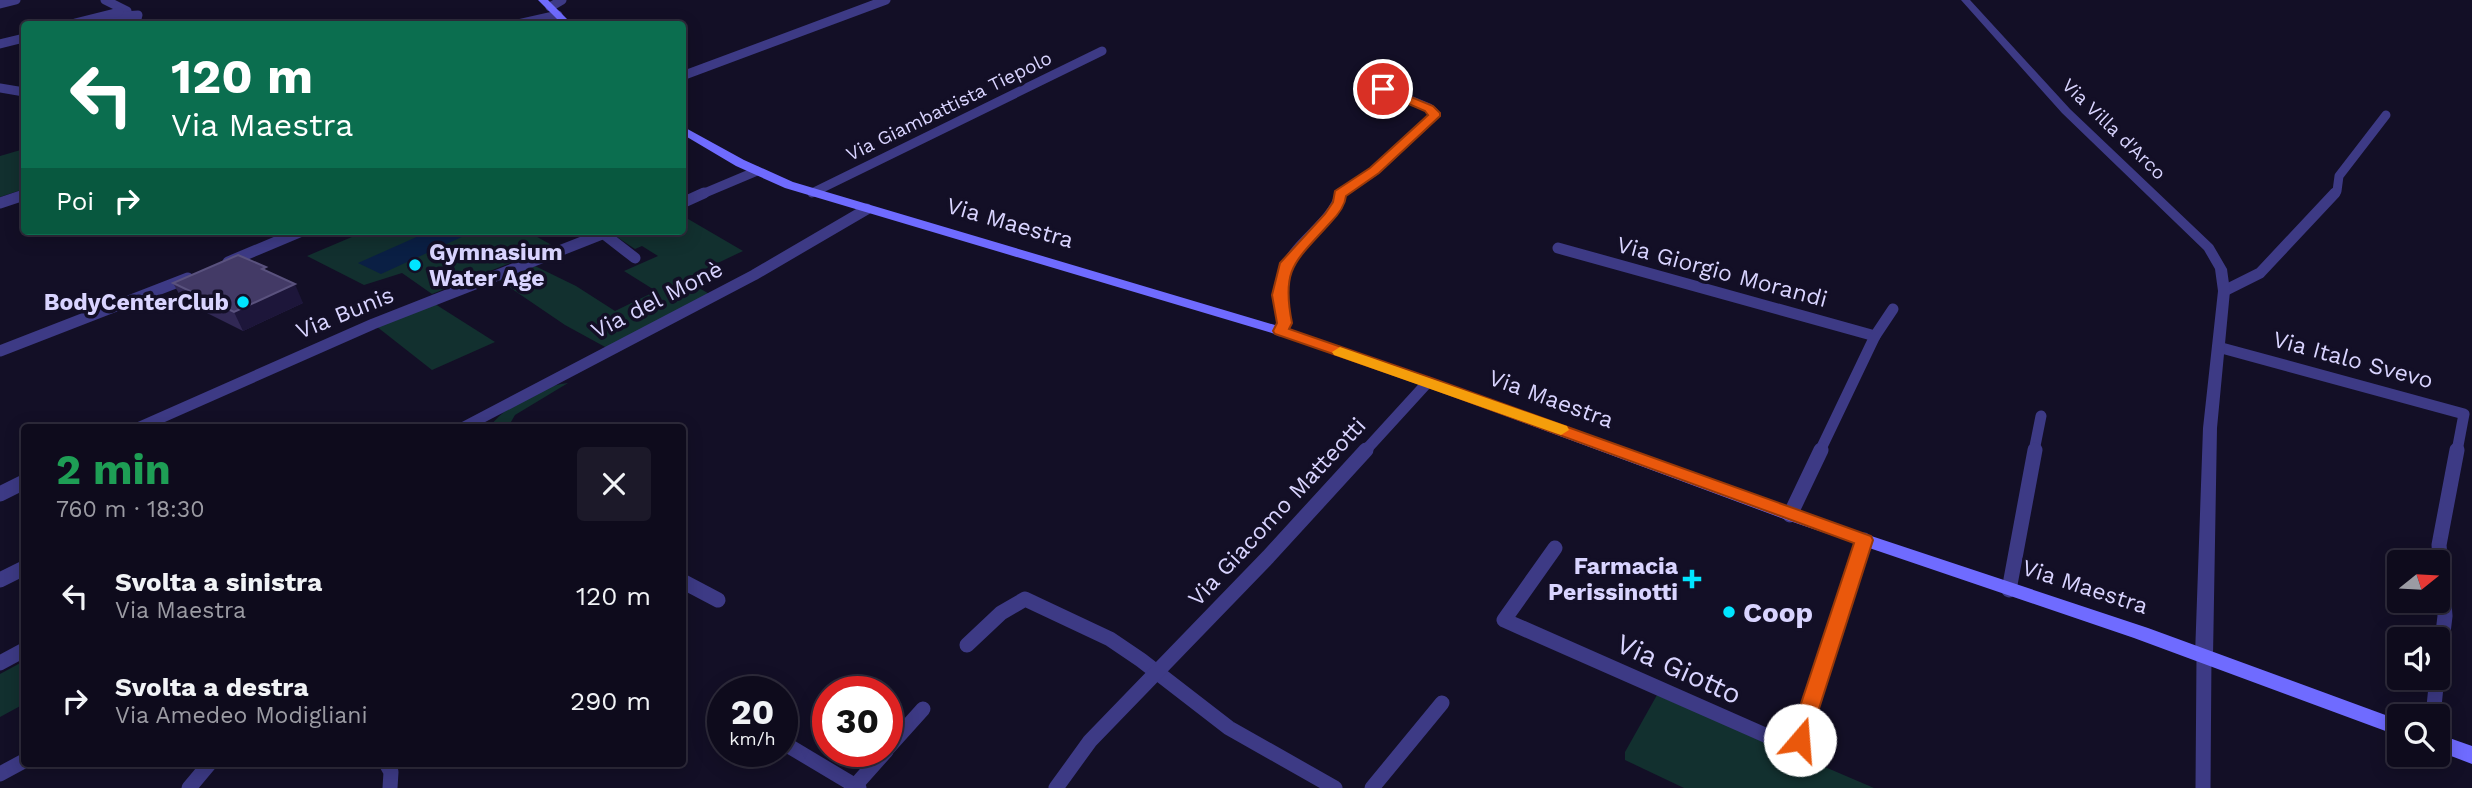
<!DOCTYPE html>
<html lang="it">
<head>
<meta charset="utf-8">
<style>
	body { margin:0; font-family:"Work Sans",sans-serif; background:#1c1929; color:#f1f3f6; height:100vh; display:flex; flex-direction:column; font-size:26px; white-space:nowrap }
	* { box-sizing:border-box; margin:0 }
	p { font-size:23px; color:#9b9ba3 }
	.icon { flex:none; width:38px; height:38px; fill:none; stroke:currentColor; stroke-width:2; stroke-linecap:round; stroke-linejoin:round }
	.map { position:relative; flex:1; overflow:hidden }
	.drawer { position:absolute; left:21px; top:424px; width:665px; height:343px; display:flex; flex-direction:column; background:#0e0b1c; border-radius:7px; box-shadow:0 4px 18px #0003,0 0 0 2px #2e2b3b }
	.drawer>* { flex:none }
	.hud { position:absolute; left:21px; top:21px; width:665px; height:214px; border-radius:7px; box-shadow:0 4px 18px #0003,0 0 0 2px #2e2b3b; background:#0b6e4f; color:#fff; overflow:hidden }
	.needle { width:46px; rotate:72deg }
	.controls { position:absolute; left:2387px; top:550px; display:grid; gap:14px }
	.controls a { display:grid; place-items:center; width:63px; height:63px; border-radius:7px; background:#0e0b1c; box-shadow:0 4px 18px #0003,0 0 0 2px #2e2b3b; font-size:35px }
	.speed { position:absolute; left:707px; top:676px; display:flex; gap:14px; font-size:35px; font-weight:700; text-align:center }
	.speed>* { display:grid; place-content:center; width:91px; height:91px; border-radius:50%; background:#0e0b1c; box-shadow:0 4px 18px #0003,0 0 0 2px #2e2b3b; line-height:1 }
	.speed small { font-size:18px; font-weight:400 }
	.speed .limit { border:10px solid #d22; background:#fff; color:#111 }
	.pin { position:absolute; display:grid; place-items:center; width:60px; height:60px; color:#fff; margin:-30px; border:4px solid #fff; border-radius:50%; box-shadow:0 2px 7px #0007 }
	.me { position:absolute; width:77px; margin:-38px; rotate:18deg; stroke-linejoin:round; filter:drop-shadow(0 0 5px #0008) }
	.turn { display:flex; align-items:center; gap:24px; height:147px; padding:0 35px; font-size:32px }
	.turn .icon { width:91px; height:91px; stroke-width:2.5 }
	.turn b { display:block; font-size:49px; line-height:60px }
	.then { display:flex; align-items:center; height:66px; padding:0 35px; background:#0003; gap:14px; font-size:26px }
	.round { display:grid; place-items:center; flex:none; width:74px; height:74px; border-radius:7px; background:#1c1929 }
	.head { display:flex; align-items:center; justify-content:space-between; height:119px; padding:0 35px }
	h1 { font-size:42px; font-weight:700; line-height:52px; color:#1e9e55 }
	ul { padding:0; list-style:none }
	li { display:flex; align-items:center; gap:21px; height:105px; padding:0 35px }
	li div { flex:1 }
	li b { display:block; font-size:26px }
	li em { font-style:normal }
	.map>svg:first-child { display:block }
</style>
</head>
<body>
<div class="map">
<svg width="2472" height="788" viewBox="0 0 2472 788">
	<rect width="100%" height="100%" fill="#130f26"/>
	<g fill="#12302f">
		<path d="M 24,149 L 24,189 L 0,197 L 0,156 Z"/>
		<path d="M 683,216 L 743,251 L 684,279 L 711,295 L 607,348 L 565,325 L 499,280 L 535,266 L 576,286 L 615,311 L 656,291 L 624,271 L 658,256 L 642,246 L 635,249 L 617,237 L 626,231 L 682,231 Z"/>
		<path d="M 366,231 L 487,231 L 495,234 C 519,226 533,234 553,246 L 432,294 L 402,273 L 364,285 L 307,256 Z"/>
		<path d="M 435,304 L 495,342 L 432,370 L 376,326 Z"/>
		<path d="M 568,383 L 515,415 L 508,427 L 490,427 C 504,406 543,385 568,383 Z"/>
		<path d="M 24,661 L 24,704 L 0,717 L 0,674 Z"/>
		<path d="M 1657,695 L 1874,788 L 1684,788 L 1625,760 L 1625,752 Z"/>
	</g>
	<path fill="#0a1f44" d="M 430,231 L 453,231 L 464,236 L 381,274 L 358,263 Z"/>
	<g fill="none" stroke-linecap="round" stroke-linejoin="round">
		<g stroke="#3d3a85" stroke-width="9">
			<path d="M 105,0 L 127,11"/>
			<path d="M 0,4 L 16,0"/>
			<path d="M 550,7 L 562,0"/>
			<path d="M 138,15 L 137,19 L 122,23 L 111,21 L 123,16 Z"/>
			<path d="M 75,23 L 119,12"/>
			<path d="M 518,24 L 558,15"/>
			<path d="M 0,44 L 24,38"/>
			<path d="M 682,76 L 886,0"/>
			<path d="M 0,88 L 24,92"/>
			<path d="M 812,193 L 1102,51"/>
			<path d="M 700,195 L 757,171"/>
			<path d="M 1340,195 L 1375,171 L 1434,116 L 1434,112 L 1429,108 L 1383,89"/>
			<path d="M 2333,195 L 2337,191 L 2339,176 L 2386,115"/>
		</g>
		<g stroke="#3d3a85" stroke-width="11">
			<path d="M 0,203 L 24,195"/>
			<path d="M 682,203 L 704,193"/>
			<path d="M 604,234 L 635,258"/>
			<path d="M 1558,248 L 1875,336"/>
			<path d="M 228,262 L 302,231"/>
			<path d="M 2224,291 L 2260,273 L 2335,193"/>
			<path d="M 1280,331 C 1291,313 1277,288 1286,267 C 1299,239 1332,224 1341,193"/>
			<path d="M 2218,347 L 2464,414 L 2457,451"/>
			<path d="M 0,351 L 188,278"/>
			<path d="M 140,427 L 373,324 L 610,231"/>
			<path d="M 464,427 L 754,275 L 867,209"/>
			<path d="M 1365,451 L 1428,382"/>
			<path d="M 1820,451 L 1875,336 L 1893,309"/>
			<path d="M 2034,451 L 2041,416"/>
		</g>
		<g stroke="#3d3a85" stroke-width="15">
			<path d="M 0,494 L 24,482"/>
			<path d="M 1790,515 L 1821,450"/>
			<path d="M 1555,548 L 1504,620 L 1783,743 L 1800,740 L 1864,540"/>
			<path d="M 0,580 L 24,568"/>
			<path d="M 682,581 L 718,600"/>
			<path d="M 2009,590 L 2035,450"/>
			<path d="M 967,645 L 1001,613 L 1025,599 L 1110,639 L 1141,660 L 1229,728 L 1335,788"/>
			<path d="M 0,663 L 24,650"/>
			<path d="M 2438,675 L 2445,616 L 2439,545 L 2457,450"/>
			<path d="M 2433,716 L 2437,677"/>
			<path d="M 782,742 L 859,788"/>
			<path d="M 887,749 L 923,709"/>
			<path d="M 386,763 L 391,772 L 390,788"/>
			<path d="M 0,774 L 24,761"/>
			<path d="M 189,788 L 210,763"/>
			<path d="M 853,788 L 886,751"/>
			<path d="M 1056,788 L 1090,741 L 1268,557 L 1366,450"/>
			<path d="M 1372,788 L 1442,703"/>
			<path d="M 2203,788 L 2204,656"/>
		</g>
		<path fill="#3d3a85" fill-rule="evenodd" d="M 1961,0 L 1970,0 L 2070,109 L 2213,245 L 2227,269 L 2230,291 L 2217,428 L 2213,656 L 2210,661 L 2204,663 L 2198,661 L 2195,656 L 2203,428 L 2218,291 L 2215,269 L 2204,250 L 2062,113 Z"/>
		<g fill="#6f6bff" fill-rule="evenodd">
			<path d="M 538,0 L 548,0 L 572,24 L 562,24 Z"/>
			<path d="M 682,126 L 744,160 L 793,182 L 1285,328 L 1434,379 L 1796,511 L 2148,628 L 2399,720 L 2399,736 L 2134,638 L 1784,519 L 1422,385 L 1275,334 L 785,188 L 736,166 L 682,134 Z"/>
			<path d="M 2438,734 L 2472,746 L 2472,764 L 2438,751 Z"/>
		</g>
	</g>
	<path fill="#312854" d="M 268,272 L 303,303 L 243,331 L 183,301 L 173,283 Z"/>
	<path fill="#1d163a" d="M 295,284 L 303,303 L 243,331 L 234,312 Z"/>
	<path fill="#433a66" stroke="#5a527e" stroke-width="2" d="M 238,255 L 266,267 L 262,269 L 295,284 L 234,312 L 173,283 Z"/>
	<path fill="#ea580c" stroke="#983908" stroke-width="2" d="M 1379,87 L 1387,87 L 1433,106 L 1440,113 L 1440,116 L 1379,173 L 1346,196 C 1345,206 1337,216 1330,223 C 1295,262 1281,268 1292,323 L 1289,329 L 1434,379 L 1871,536 L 1873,540 L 1807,746 L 1800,749 L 1792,746 L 1789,740 L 1854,543 L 1423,385 L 1275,334 L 1273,331 L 1277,323 L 1272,295 L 1280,263 L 1325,214 L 1333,202 L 1335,191 L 1370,168 L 1428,115 L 1425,111 L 1379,91 Z"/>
	<path fill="#f59e0b" d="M 1340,347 L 1567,426 L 1569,430 L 1561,435 L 1555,433 L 1334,355 L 1332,352 Z"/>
	<g fill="#00e5ff" stroke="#130f26" stroke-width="2.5">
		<circle cx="415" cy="265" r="7"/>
		<circle cx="243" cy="302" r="7"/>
		<path d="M1688.5 568.5h7v7h7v7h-7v7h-7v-7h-7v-7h7z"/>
		<circle cx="1729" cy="612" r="7"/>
	</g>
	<g text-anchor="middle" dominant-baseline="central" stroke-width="7" stroke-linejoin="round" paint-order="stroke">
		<g font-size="19" fill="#d9d4ff" stroke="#130f26">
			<text transform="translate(949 106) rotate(-26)">Via Giambattista Tiepolo</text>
			<text transform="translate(2114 129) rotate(44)">Via Villa d'Arco</text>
		</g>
		<g font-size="23" fill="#d9d4ff" stroke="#130f26">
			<text transform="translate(1010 223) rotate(16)">Via Maestra</text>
			<text transform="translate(1722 272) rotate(15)">Via Giorgio Morandi</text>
			<text transform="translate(657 300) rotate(-27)">Via del Monè</text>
			<text transform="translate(345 313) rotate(-22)">Via Bunis</text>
			<text transform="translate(2353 360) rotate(15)">Via Italo Svevo</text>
			<text transform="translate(1551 399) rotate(20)">Via Maestra</text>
			<text transform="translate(1277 512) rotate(-47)">Via Giacomo Matteotti</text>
			<text transform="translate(2085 587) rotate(18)">Via Maestra</text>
		</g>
		<g font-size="23" font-weight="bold" fill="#d9d4ff" stroke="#130f26" text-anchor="end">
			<text x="429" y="252" text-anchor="start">Gymnasium<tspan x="429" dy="26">Water Age</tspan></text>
			<text x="229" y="302">BodyCenterClub</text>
			<text x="1678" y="566">Farmacia<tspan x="1678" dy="26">Perissinotti</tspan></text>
		</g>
		<g font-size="28" font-weight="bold" fill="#d9d4ff" stroke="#130f26" text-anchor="start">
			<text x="1743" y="612">Coop</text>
		</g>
		<g font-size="28" fill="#d9d4ff" stroke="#130f26">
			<text transform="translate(1679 669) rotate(24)">Via Giotto</text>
		</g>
	</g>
</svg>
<div class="controls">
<a><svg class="needle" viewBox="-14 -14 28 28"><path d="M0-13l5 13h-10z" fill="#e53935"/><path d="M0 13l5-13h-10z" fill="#9b9ba3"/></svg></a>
<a><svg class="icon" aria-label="sound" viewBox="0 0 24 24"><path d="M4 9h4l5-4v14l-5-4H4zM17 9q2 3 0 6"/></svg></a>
<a><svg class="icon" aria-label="search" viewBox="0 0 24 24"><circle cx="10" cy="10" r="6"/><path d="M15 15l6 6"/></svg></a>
</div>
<div class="speed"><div>20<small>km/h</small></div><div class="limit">30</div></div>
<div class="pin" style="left:1383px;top:89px;background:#d93025"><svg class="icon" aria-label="arrive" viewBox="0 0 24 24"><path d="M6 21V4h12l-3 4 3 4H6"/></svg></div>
<svg class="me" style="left:1800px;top:740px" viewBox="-20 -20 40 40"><circle r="19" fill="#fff"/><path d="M0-13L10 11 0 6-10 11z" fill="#ea580c"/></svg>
<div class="hud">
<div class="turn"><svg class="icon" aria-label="left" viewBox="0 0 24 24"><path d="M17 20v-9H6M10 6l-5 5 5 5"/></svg><div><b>120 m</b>Via Maestra</div></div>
<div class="then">Poi<svg class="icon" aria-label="right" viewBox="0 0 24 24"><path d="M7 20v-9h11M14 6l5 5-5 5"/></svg></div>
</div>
<section class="drawer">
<div class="head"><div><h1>2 min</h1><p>760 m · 18:30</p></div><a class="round"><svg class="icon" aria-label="close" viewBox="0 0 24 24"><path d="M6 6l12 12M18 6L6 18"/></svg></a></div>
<ul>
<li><svg class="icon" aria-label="left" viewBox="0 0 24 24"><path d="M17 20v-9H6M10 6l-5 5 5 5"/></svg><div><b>Svolta a sinistra</b><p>Via Maestra</p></div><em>120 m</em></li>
<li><svg class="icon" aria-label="right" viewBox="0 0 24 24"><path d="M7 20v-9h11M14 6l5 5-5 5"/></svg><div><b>Svolta a destra</b><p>Via Amedeo Modigliani</p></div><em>290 m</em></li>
</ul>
</section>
</div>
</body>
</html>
